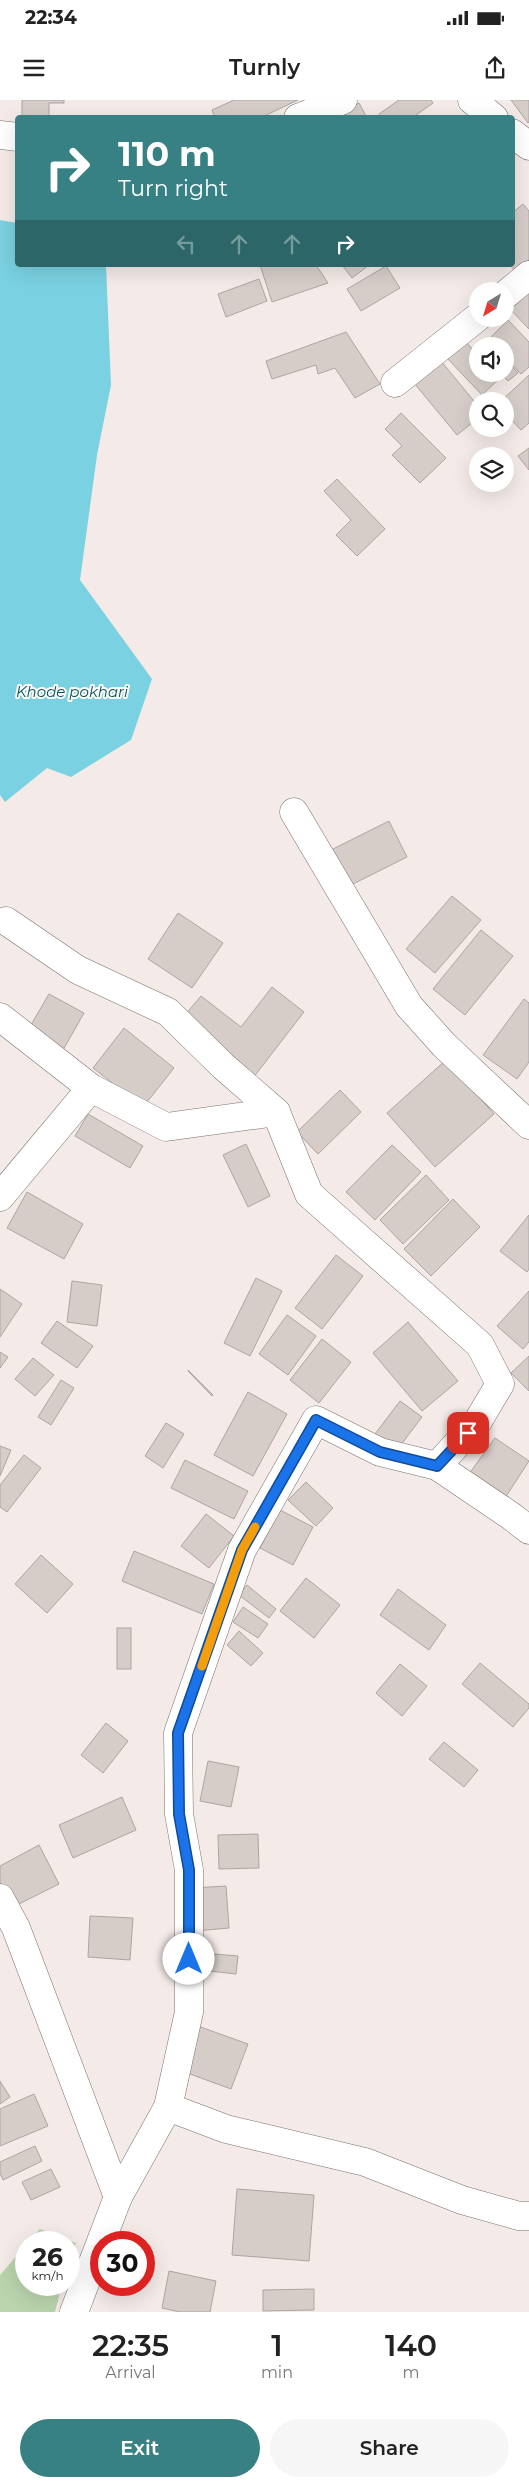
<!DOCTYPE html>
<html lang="en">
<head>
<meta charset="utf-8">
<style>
	body { margin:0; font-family:Montserrat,sans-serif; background:#f6f6f6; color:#222; height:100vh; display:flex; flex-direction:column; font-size:19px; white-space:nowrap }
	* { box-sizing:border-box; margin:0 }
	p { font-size:16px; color:#767676 }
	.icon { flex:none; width:28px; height:28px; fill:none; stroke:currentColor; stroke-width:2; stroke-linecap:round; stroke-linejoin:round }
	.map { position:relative; height:2212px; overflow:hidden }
	.panel { display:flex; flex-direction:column; background:#fff; flex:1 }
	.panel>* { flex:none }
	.top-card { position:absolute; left:15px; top:15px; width:500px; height:152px; border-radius:5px; box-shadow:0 5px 20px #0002; background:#378083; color:#fff; overflow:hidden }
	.needle { width:32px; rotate:218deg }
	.fabs { position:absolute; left:469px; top:182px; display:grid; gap:10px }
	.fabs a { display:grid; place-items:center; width:45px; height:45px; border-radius:50%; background:#fff; box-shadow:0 5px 20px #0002; font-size:25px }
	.speed { position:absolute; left:15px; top:2131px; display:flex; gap:10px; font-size:25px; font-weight:700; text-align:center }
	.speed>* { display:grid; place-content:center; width:65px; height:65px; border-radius:50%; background:#fff; box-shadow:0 5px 20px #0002; line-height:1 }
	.speed small { font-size:12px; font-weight:400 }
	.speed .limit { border:8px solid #d22; background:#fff; color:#111 }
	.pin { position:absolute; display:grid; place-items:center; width:42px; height:42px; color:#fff; margin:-21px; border-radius:10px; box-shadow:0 2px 8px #0006 }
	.me { position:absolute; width:55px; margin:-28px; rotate:0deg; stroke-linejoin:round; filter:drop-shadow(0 0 4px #0008) }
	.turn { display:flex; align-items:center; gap:18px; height:105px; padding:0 20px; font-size:22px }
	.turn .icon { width:65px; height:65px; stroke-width:2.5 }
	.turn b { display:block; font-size:35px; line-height:42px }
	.lanes { display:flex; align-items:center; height:48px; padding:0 20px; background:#0003; justify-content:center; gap:25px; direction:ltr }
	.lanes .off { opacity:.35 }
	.eta { display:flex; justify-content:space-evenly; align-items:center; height:85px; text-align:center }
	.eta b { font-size:30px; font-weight:600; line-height:35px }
	.primary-button { display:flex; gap:10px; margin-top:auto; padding:10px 20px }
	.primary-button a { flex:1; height:58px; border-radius:30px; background:#378083; color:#fff; font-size:20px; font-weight:600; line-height:58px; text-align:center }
	.primary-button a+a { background:#f6f6f6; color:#222 }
	.status { display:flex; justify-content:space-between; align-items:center; height:35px; padding:0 25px; background:#fff; direction:ltr }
	.status svg { height:14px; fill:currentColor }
	header { display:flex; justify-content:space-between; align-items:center; height:65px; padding:0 20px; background:#fff; font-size:22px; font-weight:600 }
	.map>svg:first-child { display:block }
</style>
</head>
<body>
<div class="status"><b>22:34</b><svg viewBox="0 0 49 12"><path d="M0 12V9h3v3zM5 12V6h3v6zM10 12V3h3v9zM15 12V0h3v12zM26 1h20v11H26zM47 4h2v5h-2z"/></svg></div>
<header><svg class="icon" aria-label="menu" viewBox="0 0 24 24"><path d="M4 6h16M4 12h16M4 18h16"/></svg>Turnly<svg class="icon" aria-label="share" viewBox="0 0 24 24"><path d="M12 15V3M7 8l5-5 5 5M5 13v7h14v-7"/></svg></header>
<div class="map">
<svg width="529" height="2212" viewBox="0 0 529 2212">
	<rect width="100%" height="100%" fill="#f4eae7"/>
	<g fill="#bad4ad">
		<path d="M 40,2129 L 76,2143 L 69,2165 L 69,2142 L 28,2142 Z"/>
		<path d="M 26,2145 L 26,2185 L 62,2185 L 55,2212 L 0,2212 L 0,2175 Z"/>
	</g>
	<path fill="#7ad1e1" d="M 0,120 L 17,123 L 18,165 L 106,165 L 111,285 L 97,355 L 80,480 L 152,579 L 131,640 L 71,677 L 47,668 L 5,702 L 0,695 Z"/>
	<g fill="#d6cdc9" stroke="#ada5a1">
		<path d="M 22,0 L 64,0 L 64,3 L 49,3 L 49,18 L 22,18 Z"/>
		<path d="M 234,0 L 298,0 L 260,18 L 215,18 L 212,10 Z"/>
		<path d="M 399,0 L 431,0 L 433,3 L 412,18 L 381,18 L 379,14 Z"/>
		<path d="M 511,0 L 529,0 L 529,22 L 528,23 Z"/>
		<path d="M 359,3 L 367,18 L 331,18 Z"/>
		<path d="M 523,104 L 529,111 L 529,160 L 516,172 L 510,165 L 512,165 L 512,113 Z"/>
		<path d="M 260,165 L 316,165 L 328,183 L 272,202 Z"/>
		<path d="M 342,165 L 369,165 L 352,178 Z"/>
		<path d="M 386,166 L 400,188 L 361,211 L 347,189 Z"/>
		<path d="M 259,179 L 267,201 L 226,217 L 218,194 Z"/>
		<path d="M 529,190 L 529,229 L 509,208 Z"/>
		<path d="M 508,220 L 529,242 L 529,267 L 521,274 L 505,257 L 505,246 L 495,246 L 489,239 Z"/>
		<path d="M 346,232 L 380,284 L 355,298 L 335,268 L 318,274 L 316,265 L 272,279 L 266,261 Z"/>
		<path d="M 466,242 L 478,255 L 478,274 L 495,274 L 500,278 L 482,295 L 448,259 Z"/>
		<path d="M 505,259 L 518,273 L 508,281 L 501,274 L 505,274 Z"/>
		<path d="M 441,261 L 478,306 L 478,318 L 457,335 L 414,283 Z"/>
		<path d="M 529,275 L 529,323 L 521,330 L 505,313 L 505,301 L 501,301 Z"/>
		<path d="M 401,313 L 446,358 L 420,383 L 392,355 L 402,346 L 385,329 Z"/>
		<path d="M 529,348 L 529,370 L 518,356 Z"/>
		<path d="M 337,379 L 385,429 L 357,456 L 336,435 L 351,420 L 324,391 Z"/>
		<path d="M 389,721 L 407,757 L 347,787 L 329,751 Z"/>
		<path d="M 452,796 L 481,820 L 435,873 L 406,849 Z"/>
		<path d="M 178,813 L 223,843 L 192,888 L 148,859 Z"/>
		<path d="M 481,830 L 513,856 L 465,915 L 433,889 Z"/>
		<path d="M 272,887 L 304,912 L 253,978 L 180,921 L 201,896 L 241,927 Z"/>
		<path d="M 49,894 L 84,913 L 63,950 L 28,930 Z"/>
		<path d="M 524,899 L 529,903 L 529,962 L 517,979 L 483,955 Z"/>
		<path d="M 124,928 L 174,968 L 143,1007 L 93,968 Z"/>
		<path d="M 446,960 L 494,1014 L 435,1067 L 387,1013 Z"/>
		<path d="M 340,990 L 361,1012 L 318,1054 L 297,1032 Z"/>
		<path d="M 88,1014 L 143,1046 L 130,1068 L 75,1036 Z"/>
		<path d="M 246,1044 L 270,1096 L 248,1107 L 223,1055 Z"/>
		<path d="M 392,1045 L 421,1072 L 375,1120 L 346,1092 Z"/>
		<path d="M 426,1075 L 449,1100 L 403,1144 L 380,1120 Z"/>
		<path d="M 27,1092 L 83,1124 L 64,1159 L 7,1128 Z"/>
		<path d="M 453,1099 L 480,1127 L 431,1176 L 404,1149 Z"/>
		<path d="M 529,1115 L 529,1169 L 527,1172 L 500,1151 Z"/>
		<path d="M 336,1155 L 363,1176 L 322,1229 L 295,1208 Z"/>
		<path d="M 256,1178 L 282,1191 L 250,1256 L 224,1243 Z"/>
		<path d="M 72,1181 L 102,1185 L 97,1226 L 67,1222 Z"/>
		<path d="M 0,1189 L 22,1204 L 0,1237 Z"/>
		<path d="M 529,1191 L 529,1242 L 523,1249 L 497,1226 Z"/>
		<path d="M 287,1215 L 316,1236 L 288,1275 L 259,1254 Z"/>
		<path d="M 57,1221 L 93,1246 L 77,1268 L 41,1243 Z"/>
		<path d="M 408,1222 L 458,1281 L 422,1311 L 373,1253 Z"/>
		<path d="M 322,1239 L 351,1262 L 319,1303 L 290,1280 Z"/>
		<path d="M 0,1252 L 8,1257 L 0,1268 Z"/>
		<path d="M 529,1256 L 529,1291 L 511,1273 Z"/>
		<path d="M 33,1258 L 54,1275 L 35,1296 L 15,1279 Z"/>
		<path d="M 188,1270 L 213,1295 L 212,1296 L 188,1271 Z"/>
		<path d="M 61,1280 L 74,1288 L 51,1325 L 38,1317 Z"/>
		<path d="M 248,1292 L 287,1314 L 253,1376 L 214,1355 Z"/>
		<path d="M 400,1301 L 422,1317 L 397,1350 L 375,1334 Z"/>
		<path d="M 166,1323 L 184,1334 L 163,1368 L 145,1356 Z"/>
		<path d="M 495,1338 L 529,1361 L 505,1398 L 469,1374 Z"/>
		<path d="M 0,1346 L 11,1350 L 0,1376 Z"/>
		<path d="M 24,1355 L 41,1368 L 7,1412 L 0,1407 L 0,1385 Z"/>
		<path d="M 185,1360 L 248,1391 L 234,1419 L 171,1388 Z"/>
		<path d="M 306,1382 L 333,1408 L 316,1426 L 288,1400 Z"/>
		<path d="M 280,1410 L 313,1427 L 293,1465 L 260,1448 Z"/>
		<path d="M 206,1414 L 234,1436 L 209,1468 L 181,1446 Z"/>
		<path d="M 134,1451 L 214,1484 L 202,1514 L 122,1481 Z"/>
		<path d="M 41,1455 L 73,1484 L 47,1513 L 15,1484 Z"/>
		<path d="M 306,1478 L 340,1505 L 314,1538 L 280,1511 Z"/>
		<path d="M 247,1485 L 276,1509 L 269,1518 L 239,1495 Z"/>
		<path d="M 398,1489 L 446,1525 L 429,1550 L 380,1515 Z"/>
		<path d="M 243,1507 L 268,1524 L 258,1538 L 233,1522 Z"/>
		<rect x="117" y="1528" width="14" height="41"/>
		<path d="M 239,1531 L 263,1553 L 251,1566 L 227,1545 Z"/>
		<path d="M 480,1563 L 529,1604 L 529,1608 L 513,1627 L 462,1584 Z"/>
		<path d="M 400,1564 L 427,1586 L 402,1616 L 376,1593 Z"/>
		<path d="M 106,1623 L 128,1641 L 103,1673 L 81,1655 Z"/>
		<path d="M 444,1642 L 478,1670 L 464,1687 L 429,1659 Z"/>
		<path d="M 208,1661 L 239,1667 L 231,1707 L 200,1701 Z"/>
		<path d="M 122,1697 L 136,1730 L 73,1758 L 59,1725 Z"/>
		<path d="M 258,1734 L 259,1768 L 219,1769 L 218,1735 Z"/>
		<path d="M 39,1745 L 59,1784 L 11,1808 L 0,1785 L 0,1766 Z"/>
		<path d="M 226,1786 L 229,1828 L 196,1831 L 192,1788 Z"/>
		<path d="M 90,1816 L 133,1818 L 130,1860 L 88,1857 Z"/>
		<path d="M 203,1853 L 238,1856 L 236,1874 L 201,1870 Z"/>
		<path d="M 195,1925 L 248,1944 L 231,1989 L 179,1970 Z"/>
		<path d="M 0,1981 L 10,1997 L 0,2004 Z"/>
		<path d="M 34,1994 L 48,2026 L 0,2046 L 0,2009 Z"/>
		<path d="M 35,2046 L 42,2061 L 3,2080 L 0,2073 L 0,2062 Z"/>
		<path d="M 51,2069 L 60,2087 L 31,2100 L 22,2082 Z"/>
		<path d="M 237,2089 L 314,2095 L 309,2161 L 232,2155 Z"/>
		<path d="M 169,2171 L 216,2181 L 210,2212 L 180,2212 L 162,2208 Z"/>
		<path d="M 314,2189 L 314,2210 L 263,2211 L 263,2190 Z"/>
	</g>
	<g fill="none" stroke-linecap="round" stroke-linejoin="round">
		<defs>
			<g id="minor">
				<path d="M 472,0 L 494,18"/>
				<path d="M 298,18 L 343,0"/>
				<path d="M 512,33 L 529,46"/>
				<path d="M 0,35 L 18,37"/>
				<path d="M 505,195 L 529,175"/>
				<path d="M 395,283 L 478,217"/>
				<path d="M 294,712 L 409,906 L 444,945 L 529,1025"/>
				<path d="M 6,821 L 78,870 L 168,912 L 223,966 L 276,1012 L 309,1094 L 480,1245 L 500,1284 L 478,1321 L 437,1366"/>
				<path d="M 0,917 L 91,988 L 166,1027 L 276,1012"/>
				<path d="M 0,1097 L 91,988"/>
				<path d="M 0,1798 L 16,1828 L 118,2097"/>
				<path d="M 168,2007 L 226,2029 L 365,2062 L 462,2100 L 519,2116 L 529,2116"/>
				<path d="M 74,2212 L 118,2097 L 168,2007 L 189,1912 L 189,1770 L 179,1714 L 178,1633 L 242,1450 L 316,1320 L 380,1352 L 437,1366 L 511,1416 L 529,1430"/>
			</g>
		</defs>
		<use href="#minor" stroke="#7a726f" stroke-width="29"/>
		<use href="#minor" stroke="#fff" stroke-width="28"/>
	</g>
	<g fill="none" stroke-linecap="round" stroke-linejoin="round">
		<defs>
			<path id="route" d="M 189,1859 L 189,1770 L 179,1714 L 178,1633 L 242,1450 L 316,1320 L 380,1352 L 437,1366 L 468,1333"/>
		</defs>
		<use href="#route" stroke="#114b97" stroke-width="12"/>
		<use href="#route" stroke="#1a73e8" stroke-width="9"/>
		<path stroke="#f59e0b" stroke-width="9" d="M 202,1566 L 242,1450 L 255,1427"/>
	</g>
	<g text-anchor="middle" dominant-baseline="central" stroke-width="4" stroke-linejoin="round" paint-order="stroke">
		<g font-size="15" font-style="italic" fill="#045560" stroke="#fef9f6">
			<text x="72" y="591">Khode pokhari</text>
		</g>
	</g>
</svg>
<div class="fabs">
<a><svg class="needle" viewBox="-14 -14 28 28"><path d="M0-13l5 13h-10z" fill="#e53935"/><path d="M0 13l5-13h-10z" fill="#767676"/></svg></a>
<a><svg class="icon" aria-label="sound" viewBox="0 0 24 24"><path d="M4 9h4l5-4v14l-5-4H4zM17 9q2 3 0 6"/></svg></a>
<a><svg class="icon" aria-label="search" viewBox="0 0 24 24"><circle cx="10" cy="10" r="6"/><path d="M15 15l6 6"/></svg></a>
<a><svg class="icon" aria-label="layers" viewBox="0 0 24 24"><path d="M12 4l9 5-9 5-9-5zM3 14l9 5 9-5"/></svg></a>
</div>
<div class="speed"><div>26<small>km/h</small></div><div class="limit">30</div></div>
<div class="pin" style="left:468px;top:1333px;background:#d93025"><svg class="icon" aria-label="arrive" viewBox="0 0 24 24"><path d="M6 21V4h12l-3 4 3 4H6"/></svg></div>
<svg class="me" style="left:189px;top:1859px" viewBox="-20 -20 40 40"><circle r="19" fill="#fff"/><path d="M0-13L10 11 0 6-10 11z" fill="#1a73e8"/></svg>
<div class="top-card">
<div class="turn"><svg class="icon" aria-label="right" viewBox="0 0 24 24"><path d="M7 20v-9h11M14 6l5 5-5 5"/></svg><div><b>110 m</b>Turn right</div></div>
<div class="lanes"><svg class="icon off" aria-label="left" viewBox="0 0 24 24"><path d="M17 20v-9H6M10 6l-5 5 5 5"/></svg><svg class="icon off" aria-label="ahead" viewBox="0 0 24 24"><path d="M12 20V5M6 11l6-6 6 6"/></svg><svg class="icon off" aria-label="ahead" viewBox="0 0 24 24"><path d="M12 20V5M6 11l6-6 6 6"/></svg><svg class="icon" aria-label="right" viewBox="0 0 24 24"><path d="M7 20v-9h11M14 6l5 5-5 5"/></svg></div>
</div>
</div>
<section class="panel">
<div class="eta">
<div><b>22:35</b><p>Arrival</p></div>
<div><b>1</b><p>min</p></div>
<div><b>140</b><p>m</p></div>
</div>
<div class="primary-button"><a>Exit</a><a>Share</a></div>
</section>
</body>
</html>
